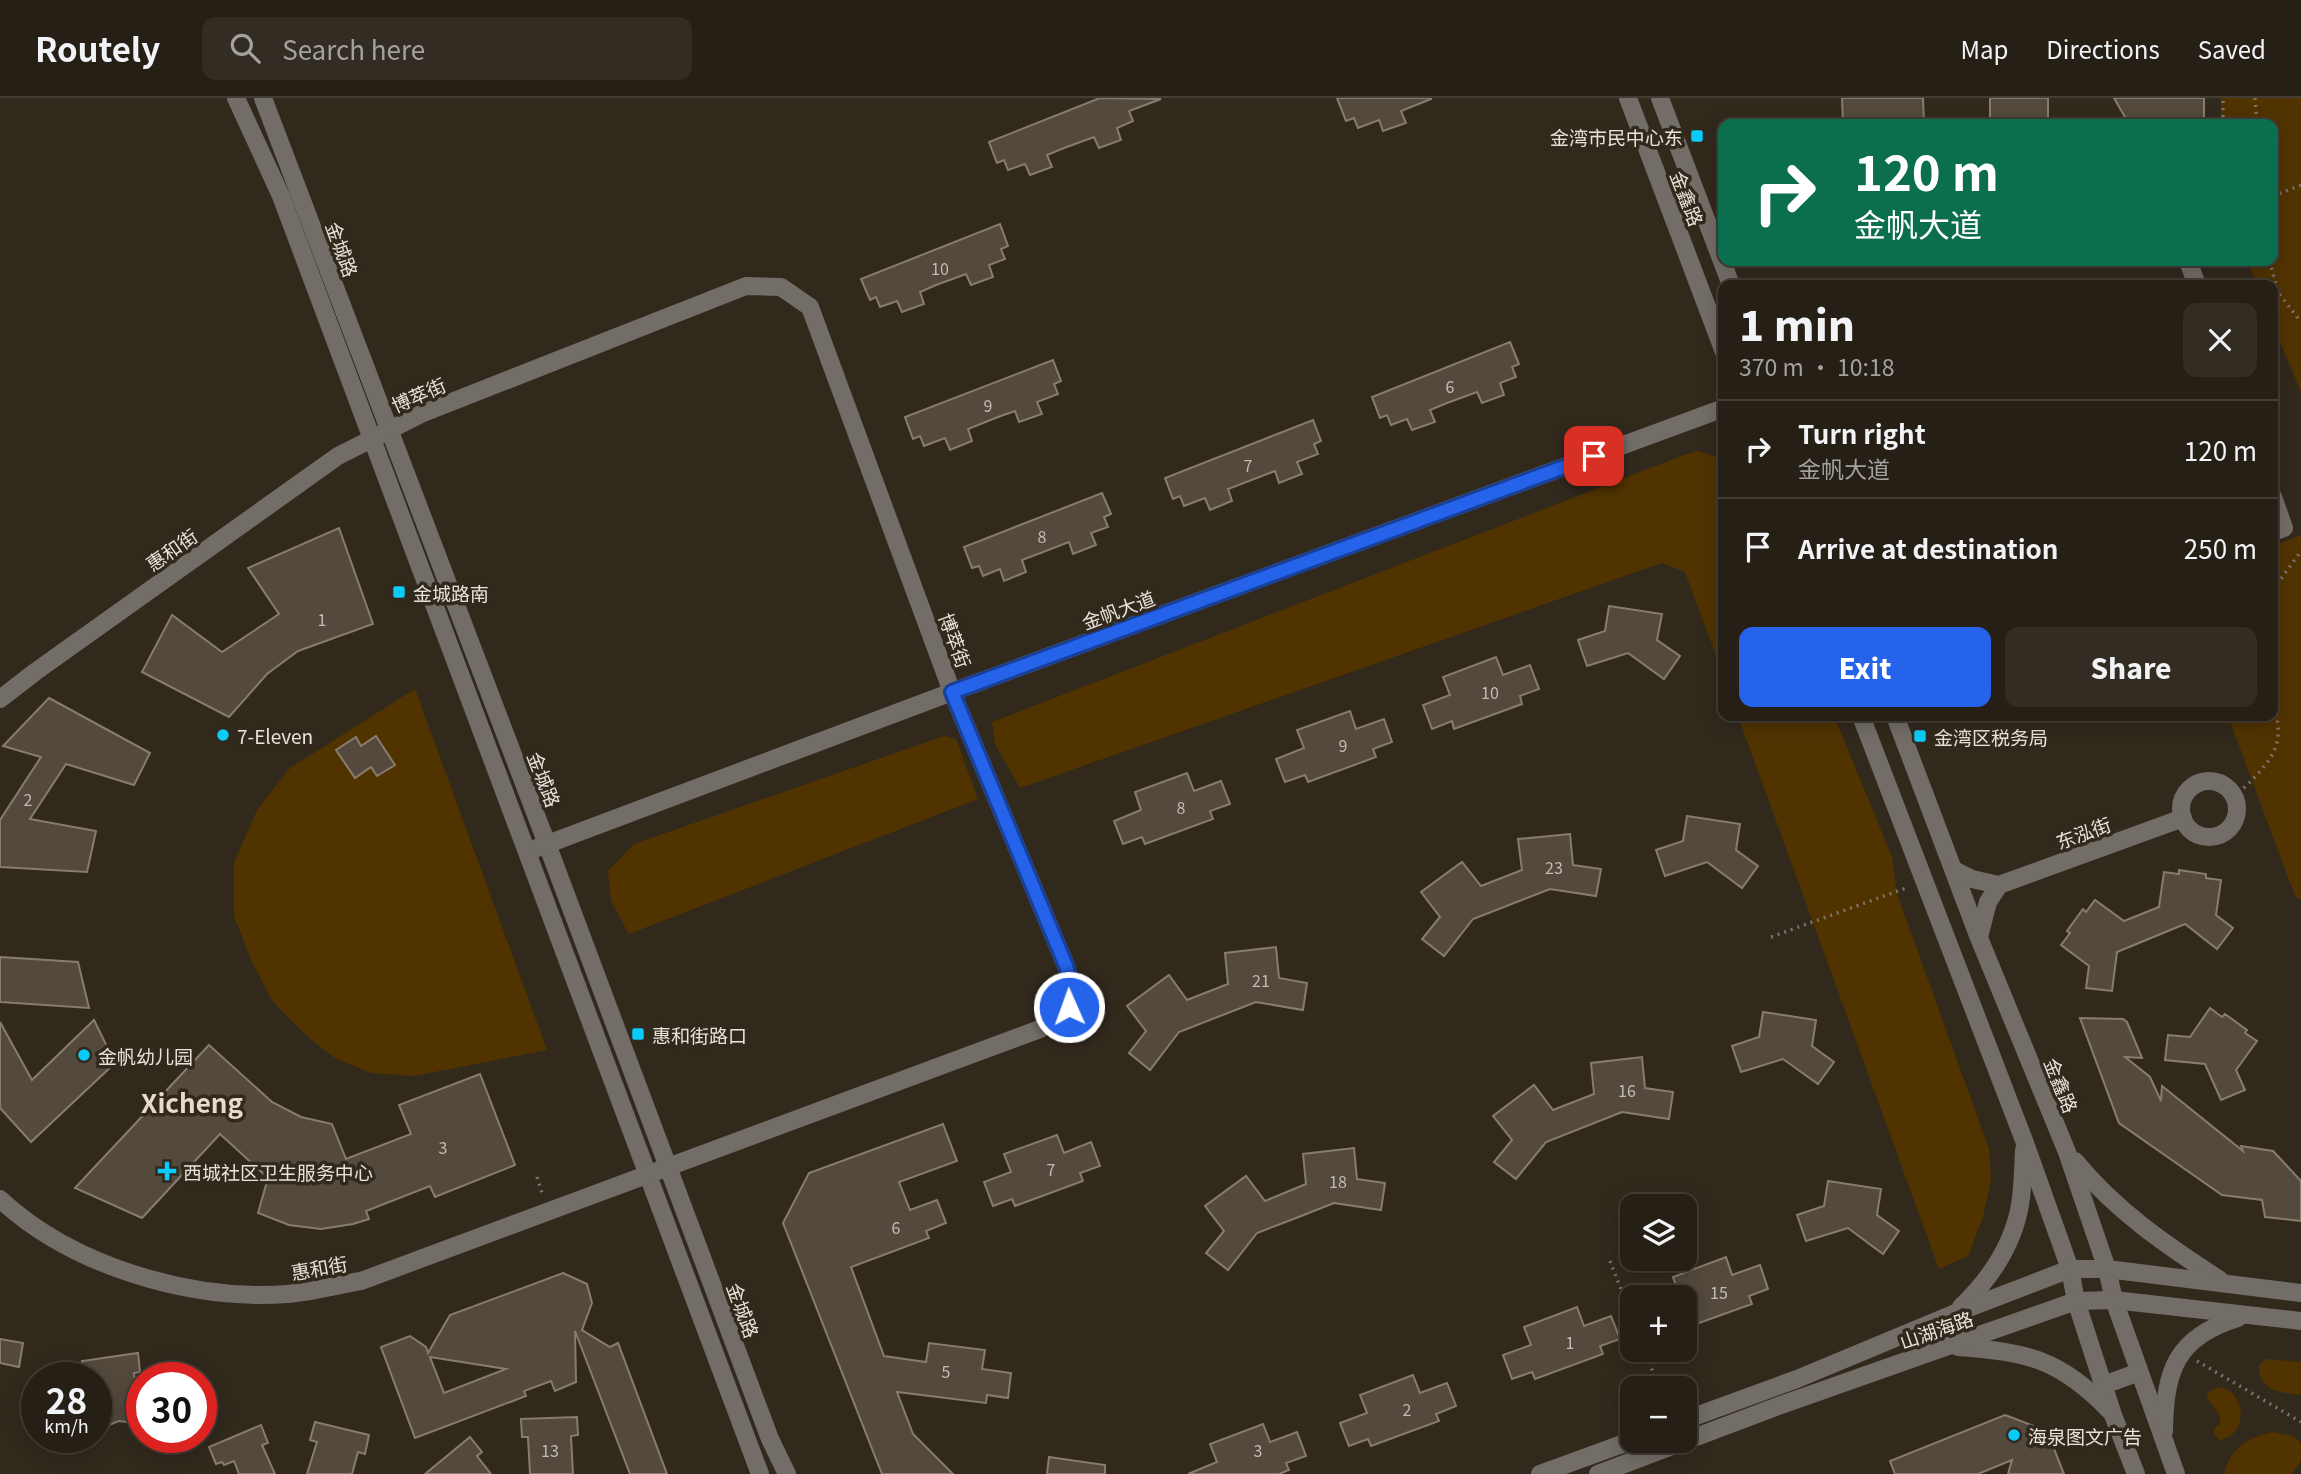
<!DOCTYPE html>
<html lang="en">
<head>
<meta charset="utf-8">
<style>
	body { margin:0; font-family:Georgia,"Noto Sans SC",serif; background:#322c23; color:#f1f3f6; height:100vh; display:flex; flex-direction:column; font-size:26px; white-space:nowrap }
	* { box-sizing:border-box; margin:0 }
	p { font-size:23px; color:#a4a2a1 }
	.icon { flex:none; width:38px; height:38px; fill:none; stroke:currentColor; stroke-width:2; stroke-linecap:round; stroke-linejoin:round }
	.map { position:relative; flex:1; overflow:hidden }
	.side { position:absolute; left:1718px; top:182px; width:560px; height:441px; display:flex; flex-direction:column; background:#261f16; border-radius:14px; box-shadow:0 4px 18px #0003,0 0 0 2px #423d35 }
	.side>* { flex:none }
	.banner { position:absolute; left:1718px; top:21px; width:560px; height:147px; border-radius:14px; box-shadow:0 4px 18px #0003,0 0 0 2px #423d35; background:#0b6e4f; color:#fff; overflow:hidden }
	.buttons { position:absolute; left:1620px; top:1096px; display:grid; gap:14px }
	.buttons a { display:grid; place-items:center; width:77px; height:77px; border-radius:14px; background:#261f16; box-shadow:0 4px 18px #0003,0 0 0 2px #423d35; font-size:35px }
	.speed { position:absolute; left:21px; top:1264px; display:flex; gap:14px; font-size:35px; font-weight:700; text-align:center }
	.speed>* { display:grid; place-content:center; width:91px; height:91px; border-radius:50%; background:#261f16; box-shadow:0 4px 18px #0003,0 0 0 2px #423d35; line-height:1 }
	.speed small { font-size:18px; font-weight:400 }
	.speed .limit { border:10px solid #d22; background:#fff; color:#111 }
	.pin { position:absolute; display:grid; place-items:center; width:60px; height:60px; color:#fff; margin:-30px; border-radius:14px; box-shadow:0 4px 10px #0006 }
	.me { position:absolute; width:77px; margin:-38px; rotate:358deg; stroke-linejoin:round; filter:drop-shadow(0 0 5px #0008) }
	.turn { display:flex; align-items:center; gap:24px; height:147px; padding:0 21px; font-size:32px }
	.turn .icon { width:91px; height:91px; stroke-width:2.5 }
	.turn b { display:block; font-size:49px; line-height:60px }
	.round { display:grid; place-items:center; flex:none; width:74px; height:74px; border-radius:14px; background:#322c23 }
	.headline { display:flex; align-items:center; justify-content:space-between; height:119px; padding:0 21px }
	h1 { font-size:42px; font-weight:800; line-height:52px }
	.button { display:flex; gap:14px; margin-top:auto; padding:14px 21px }
	.button a { flex:1; height:80px; border-radius:14px; background:#2563eb; color:#fff; font-size:28px; font-weight:800; line-height:80px; text-align:center }
	.button a+a { background:#322c23; color:#f1f3f6 }
	ul { padding:0; list-style:none }
	li { display:flex; align-items:center; gap:21px; height:98px; padding:0 21px; border-top:2px solid #423d35 }
	li div { flex:1 }
	li b { display:block; font-size:26px }
	li em { font-style:normal }
	header { display:flex; align-items:center; gap:42px; box-sizing:border-box; height:98px; padding:0 35px; background:#261f16; border-bottom:2px solid #423d35 }
	header strong { font-size:33px }
	nav { display:flex; gap:38px; margin-inline-start:auto; font-size:24px }
	.search { width:490px; height:63px; background:#322c23; display:flex; align-items:center; gap:18px; box-sizing:border-box; padding:0 24px; border-radius:14px; color:#a4a2a1; font-size:26px }
	.map>svg:first-child { display:block }
</style>
</head>
<body>
<header>
<strong>Routely</strong>
<div class="search"><svg class="icon" aria-label="search" viewBox="0 0 24 24"><circle cx="10" cy="10" r="6"/><path d="M15 15l6 6"/></svg>Search here</div>
<nav><a>Map</a><a>Directions</a><a>Saved</a></nav>
</header>
<div class="map">
<svg width="2301" height="1376" viewBox="0 0 2301 1376">
	<rect width="100%" height="100%" fill="#32291d"/>
	<g fill="#513300">
		<path d="M 2221,0 L 2301,0 L 2301,304 L 2301,294 L 2273,227 L 2273,187 L 2257,187 L 2247,163 L 2273,163 L 2273,26 L 2221,26 Z"/>
		<path d="M 1698,353 L 1714,358 L 1724,364 L 1724,579 L 1685,474 L 1662,465 L 1020,690 L 995,646 L 992,624 L 1684,357 Z"/>
		<path d="M 2301,437 L 2301,802 L 2295,798 L 2228,618 L 2273,618 L 2273,448 Z"/>
		<path d="M 415,591 L 547,952 L 414,978 L 371,975 L 335,960 L 308,939 L 273,904 L 251,862 L 234,818 L 234,765 L 257,712 L 290,670 Z"/>
		<path d="M 1738,618 L 1834,618 L 1892,759 L 1897,796 L 1989,1051 L 1991,1082 L 1983,1119 L 1968,1158 L 1939,1171 Z"/>
		<path d="M 944,638 L 956,641 L 978,701 L 629,836 L 611,803 L 608,773 L 634,746 Z"/>
		<path d="M 2266,1261 L 2301,1264 L 2301,1297 C 2279,1294 2259,1294 2259,1267 Z"/>
		<path d="M 2217,1289 C 2247,1291 2250,1338 2219,1342 L 2215,1337 L 2214,1330 L 2220,1326 L 2220,1318 L 2207,1300 L 2208,1295 Z"/>
		<path d="M 2273,1334 L 2293,1338 L 2301,1345 L 2301,1363 L 2292,1376 L 2224,1376 C 2230,1350 2248,1339 2273,1334 Z"/>
	</g>
	<g fill="#53493c" stroke="#877c6e" stroke-width="2" fill-rule="evenodd">
		<path d="M 1100,0 L 1161,1 L 1129,13 L 1133,23 L 1117,30 L 1121,42 L 1099,50 L 1094,39 L 1064,50 L 1047,57 L 1052,69 L 1030,77 L 1025,66 L 1008,72 L 1004,62 L 997,65 L 989,44 Z"/>
		<path d="M 1337,0 L 1431,0 L 1431,1 L 1401,13 L 1406,25 L 1383,33 L 1379,22 L 1358,30 L 1354,20 L 1346,23 Z"/>
		<path d="M 1842,0 L 1923,0 L 1924,26 L 1843,26 Z"/>
		<rect x="1990" y="0" width="58" height="26"/>
		<path d="M 2114,0 L 2204,0 L 2204,23 L 2199,26 L 2129,26 Z"/>
		<path d="M 1000,126 L 1008,148 L 1001,151 L 1005,161 L 989,167 L 993,179 L 971,187 L 966,176 L 936,187 L 920,194 L 924,206 L 902,214 L 897,203 L 880,209 L 876,199 L 870,202 L 861,181 Z"/>
		<path d="M 1510,244 L 1519,266 L 1512,269 L 1516,279 L 1500,285 L 1504,297 L 1482,305 L 1477,294 L 1447,305 L 1430,312 L 1435,324 L 1412,332 L 1407,321 L 1391,327 L 1387,317 L 1380,320 L 1372,299 Z"/>
		<path d="M 1053,262 L 1061,283 L 1054,286 L 1058,296 L 1037,304 L 1042,316 L 1019,324 L 1015,313 L 998,319 L 968,331 L 972,343 L 950,352 L 945,340 L 924,348 L 920,338 L 913,341 L 905,319 Z"/>
		<path d="M 1313,322 L 1321,343 L 1314,346 L 1318,356 L 1297,364 L 1302,376 L 1279,385 L 1275,373 L 1228,391 L 1232,403 L 1210,412 L 1205,400 L 1184,408 L 1180,398 L 1173,401 L 1165,380 Z"/>
		<path d="M 1102,395 L 1111,416 L 1104,419 L 1108,429 L 1091,435 L 1096,447 L 1073,456 L 1069,444 L 1022,462 L 1026,474 L 1004,483 L 1000,471 L 983,478 L 979,468 L 972,470 L 964,449 Z"/>
		<path d="M 339,430 L 373,526 L 298,553 L 267,576 L 229,619 L 142,574 L 172,517 L 222,554 L 279,516 L 248,470 Z"/>
		<path d="M 1609,508 L 1662,516 L 1657,542 L 1680,558 L 1664,581 L 1628,555 L 1587,568 L 1578,542 L 1605,533 Z"/>
		<path d="M 1496,559 L 1503,577 L 1530,567 L 1539,591 L 1520,598 L 1522,606 L 1454,631 L 1452,623 L 1432,631 L 1423,607 L 1450,597 L 1443,579 Z"/>
		<path d="M 49,600 L 150,655 L 134,687 L 66,666 L 30,721 L 96,733 L 87,774 L 0,769 L 0,722 L 41,659 L 3,648 Z"/>
		<path d="M 1350,613 L 1356,631 L 1384,621 L 1392,644 L 1373,651 L 1376,659 L 1308,684 L 1305,677 L 1285,684 L 1276,661 L 1304,650 L 1297,632 Z"/>
		<path d="M 376,638 L 395,667 L 377,678 L 371,669 L 355,680 L 336,652 L 356,639 L 361,648 Z"/>
		<path d="M 1187,675 L 1194,693 L 1221,683 L 1230,706 L 1210,713 L 1213,721 L 1145,746 L 1142,739 L 1123,746 L 1114,723 L 1141,712 L 1135,694 Z"/>
		<path d="M 1687,718 L 1740,726 L 1736,752 L 1758,768 L 1742,790 L 1707,764 L 1665,778 L 1656,752 L 1683,743 Z"/>
		<path d="M 1570,736 L 1573,767 L 1601,771 L 1596,798 L 1550,791 L 1473,821 L 1444,858 L 1422,841 L 1440,819 L 1421,794 L 1462,764 L 1481,788 L 1522,772 L 1518,741 Z"/>
		<path d="M 2179,772 L 2206,776 L 2206,780 L 2221,782 L 2216,817 L 2233,830 L 2217,851 L 2185,826 L 2117,854 L 2112,893 L 2086,890 L 2089,868 L 2061,847 L 2070,835 L 2067,833 L 2083,811 L 2086,814 L 2095,802 L 2124,823 L 2159,809 L 2164,774 L 2179,776 Z"/>
		<path d="M 1276,849 L 1279,880 L 1307,885 L 1303,912 L 1256,904 L 1179,934 L 1150,972 L 1129,955 L 1146,933 L 1127,908 L 1169,877 L 1187,902 L 1228,886 L 1225,855 Z"/>
		<path d="M 0,859 L 78,864 L 89,910 L 0,904 Z"/>
		<path d="M 2210,910 L 2222,919 L 2225,916 L 2247,932 L 2245,935 L 2257,943 L 2236,972 L 2245,992 L 2221,1002 L 2205,966 L 2165,962 L 2168,937 L 2190,939 Z"/>
		<path d="M 1763,914 L 1816,922 L 1812,948 L 1834,964 L 1818,986 L 1783,961 L 1741,974 L 1732,948 L 1759,939 Z"/>
		<path d="M 2080,920 L 2123,921 L 2127,924 L 2142,960 L 2125,959 L 2150,979 L 2161,1003 L 2162,988 L 2243,1053 L 2241,1048 L 2273,1053 L 2301,1083 L 2301,1123 L 2265,1119 L 2262,1102 L 2222,1097 L 2119,1025 Z"/>
		<path d="M 94,922 L 115,965 L 31,1044 L 0,1010 L 0,924 L 32,982 Z"/>
		<path d="M 209,947 L 272,1004 L 301,1019 L 332,1026 L 346,1061 L 411,1036 L 399,1007 L 480,976 L 515,1067 L 435,1099 L 430,1088 L 366,1113 L 369,1121 L 353,1126 L 321,1131 L 289,1127 L 258,1115 L 268,1080 L 220,1036 L 142,1120 L 75,1090 Z"/>
		<path d="M 1642,959 L 1645,990 L 1673,994 L 1669,1021 L 1622,1014 L 1546,1044 L 1516,1081 L 1494,1064 L 1512,1042 L 1493,1018 L 1534,987 L 1553,1012 L 1594,996 L 1591,965 Z"/>
		<path d="M 943,1026 L 957,1063 L 899,1084 L 910,1112 L 937,1102 L 946,1125 L 926,1133 L 929,1140 L 851,1169 L 884,1258 L 926,1264 L 929,1245 L 985,1252 L 982,1271 L 1011,1275 L 1008,1300 L 987,1297 L 986,1305 L 897,1294 L 913,1336 L 953,1376 L 882,1376 L 783,1125 L 809,1075 Z"/>
		<path d="M 1057,1037 L 1064,1055 L 1091,1044 L 1100,1068 L 1080,1075 L 1083,1083 L 1015,1108 L 1012,1101 L 993,1108 L 984,1084 L 1011,1074 L 1004,1056 Z"/>
		<path d="M 1354,1050 L 1357,1081 L 1385,1085 L 1381,1112 L 1334,1105 L 1296,1120 L 1257,1135 L 1228,1172 L 1206,1155 L 1224,1133 L 1205,1108 L 1246,1078 L 1265,1103 L 1306,1086 L 1303,1056 Z"/>
		<path d="M 1828,1083 L 1881,1091 L 1877,1117 L 1899,1133 L 1883,1156 L 1848,1130 L 1806,1143 L 1797,1117 L 1824,1108 Z"/>
		<path d="M 1726,1159 L 1732,1177 L 1760,1167 L 1768,1191 L 1749,1198 L 1752,1206 L 1685,1230 L 1685,1199 L 1680,1199 L 1673,1179 Z"/>
		<path d="M 563,1175 L 587,1186 L 592,1205 L 582,1232 L 610,1249 L 618,1245 L 667,1376 L 630,1376 L 575,1233 L 576,1284 L 555,1293 L 551,1283 L 524,1293 L 526,1298 L 415,1340 L 381,1249 L 410,1238 L 426,1249 L 428,1255 L 450,1217 ZM 430,1259 L 506,1271 L 444,1295 Z"/>
		<path d="M 1577,1209 L 1584,1228 L 1611,1218 L 1620,1241 L 1600,1248 L 1603,1256 L 1535,1281 L 1532,1274 L 1512,1281 L 1503,1257 L 1531,1247 L 1524,1229 Z"/>
		<path d="M 0,1241 L 23,1245 L 19,1269 L 0,1265 Z"/>
		<path d="M 138,1255 L 140,1274 L 134,1275 L 137,1301 L 142,1302 L 142,1326 L 119,1323 L 96,1332 L 96,1279 L 84,1279 L 82,1263 Z"/>
		<path d="M 1413,1277 L 1420,1295 L 1447,1285 L 1456,1308 L 1436,1316 L 1439,1323 L 1371,1348 L 1368,1341 L 1349,1348 L 1340,1325 L 1367,1315 L 1360,1297 Z"/>
		<path d="M 2005,1317 L 2047,1333 L 2064,1376 L 2008,1376 L 2012,1362 L 1978,1376 L 1895,1376 L 1890,1363 Z"/>
		<path d="M 577,1319 L 578,1337 L 571,1338 L 573,1376 L 530,1376 L 528,1339 L 522,1339 L 521,1321 Z"/>
		<path d="M 315,1324 L 369,1337 L 365,1356 L 358,1354 L 352,1376 L 307,1376 L 317,1344 L 310,1342 Z"/>
		<path d="M 1263,1326 L 1270,1344 L 1297,1334 L 1306,1358 L 1286,1365 L 1289,1372 L 1279,1376 L 1188,1376 L 1217,1364 L 1210,1346 Z"/>
		<path d="M 261,1327 L 268,1345 L 262,1347 L 275,1376 L 239,1376 L 234,1363 L 224,1367 L 222,1364 L 216,1366 L 209,1349 Z"/>
		<path d="M 470,1339 L 482,1354 L 477,1358 L 491,1376 L 425,1376 Z"/>
		<path d="M 1049,1359 L 1105,1367 L 1105,1376 L 1047,1376 Z"/>
	</g>
	<g fill="none" stroke-linecap="round" stroke-linejoin="round">
		<g stroke="#7b7369" stroke-width="3.5" stroke-dasharray="2 5" stroke-linecap="butt">
			<path d="M 2255,0 L 2257,26"/>
			<path d="M 2223,26 L 2223,0"/>
			<path d="M 2273,98 L 2301,87"/>
			<path d="M 2270,163 L 2277,193 L 2301,224"/>
			<path d="M 2273,492 L 2301,453"/>
			<path d="M 2234,700 C 2250,683 2277,662 2278,637 C 2279,625 2275,611 2273,599"/>
			<path d="M 1771,839 L 1909,789"/>
			<path d="M 537,1079 L 543,1098"/>
			<path d="M 1610,1163 L 1633,1222"/>
			<path d="M 1644,1251 L 1659,1290"/>
			<path d="M 2197,1263 L 2301,1324"/>
		</g>
		<g stroke="#726d67" stroke-width="18">
			<path d="M 236,0 L 281,98 L 760,1376"/>
			<path d="M 263,0 L 547,746 L 770,1341 L 787,1376"/>
			<path d="M 1628,0 L 1724,254"/>
			<path d="M 1660,0 L 1731,187"/>
			<path d="M 2188,163 L 2197,187"/>
			<path d="M 2273,399 L 2284,430 L 2273,434"/>
			<path d="M 0,601 L 35,574 L 338,358 L 421,316 L 746,188 L 781,189 L 810,209 L 952,594 L 1066,868 L 1073,892 L 1069,909 L 1040,931 L 361,1183 C 337,1187 312,1194 287,1196 C 190,1203 72,1168 0,1101"/>
			<path d="M 1861,618 L 2025,1045 L 2070,1171 L 2076,1203 L 2113,1317 L 2136,1376"/>
			<path d="M 1895,618 L 1979,840 L 2067,1054 L 2107,1171 L 2114,1202 L 2176,1376"/>
			<circle cx="2209" cy="711" r="28"/>
			<path d="M 537,750 L 952,594 L 1724,310"/>
			<path d="M 1954,772 L 1972,781 L 1999,787 L 2183,720"/>
			<path d="M 1979,839 L 1988,804 L 1999,787"/>
			<path d="M 2075,1063 C 2116,1113 2166,1147 2220,1182"/>
			<path d="M 1961,1209 C 1990,1181 2013,1147 2020,1107 C 2023,1089 2023,1070 2024,1052"/>
			<path d="M 1958,1249 C 2028,1254 2060,1261 2110,1313"/>
			<path d="M 2104,1287 L 2139,1274"/>
			<path d="M 1685,1322 L 1797,1281 L 1953,1216 L 2070,1171 L 2107,1171 L 2301,1195"/>
			<path d="M 2164,1333 C 2165,1272 2176,1239 2238,1220"/>
			<path d="M 1540,1376 L 1633,1342"/>
			<path d="M 1598,1376 L 1781,1307 L 2076,1203 L 2114,1202 L 2301,1223"/>
		</g>
	</g>
	<g fill="none" stroke-linecap="round" stroke-linejoin="round">
		<defs>
			<path id="route" d="M 1069,909 L 1073,892 L 1066,868 L 952,594 L 1594,358"/>
		</defs>
		<use href="#route" stroke="#184099" stroke-width="18"/>
		<use href="#route" stroke="#2563eb" stroke-width="12"/>
	</g>
	<g fill="#0acafa" stroke="#32291d" stroke-width="2.5">
		<rect x="1690" y="31" width="14" height="14" rx="3.5"/>
		<rect x="392" y="487" width="14" height="14" rx="3.5"/>
		<circle cx="223" cy="637" r="7"/>
		<rect x="1913" y="631" width="14" height="14" rx="3.5"/>
		<rect x="631" y="929" width="14" height="14" rx="3.5"/>
		<circle cx="84" cy="957" r="7"/>
		<path d="M163.5 1062.5h7v7h7v7h-7v7h-7v-7h-7v-7h7z"/>
		<circle cx="2014" cy="1337" r="7"/>
	</g>
	<g text-anchor="middle" dominant-baseline="central" stroke-width="7" stroke-linejoin="round" paint-order="stroke">
		<g font-size="16" fill="#c3bcb3">
			<text x="940" y="170">10</text>
			<text x="1450" y="288">6</text>
			<text x="988" y="307">9</text>
			<text x="1248" y="367">7</text>
			<text x="1042" y="438">8</text>
			<text x="322" y="521">1</text>
			<text x="1490" y="594">10</text>
			<text x="1343" y="647">9</text>
			<text x="28" y="701">2</text>
			<text x="1181" y="709">8</text>
			<text x="1554" y="769">23</text>
			<text x="1261" y="882">21</text>
			<text x="1627" y="992">16</text>
			<text x="443" y="1049">3</text>
			<text x="1051" y="1071">7</text>
			<text x="1338" y="1083">18</text>
			<text x="896" y="1129">6</text>
			<text x="1719" y="1194">15</text>
			<text x="1570" y="1244">1</text>
			<text x="946" y="1273">5</text>
			<text x="1407" y="1311">2</text>
			<text x="550" y="1352">13</text>
			<text x="1258" y="1352">3</text>
		</g>
		<g font-size="19" fill="#e8e2db" stroke="#32291d" text-anchor="start">
			<text x="1683" y="38" text-anchor="end">金湾市民中心东</text>
			<text x="413" y="494">金城路南</text>
			<text x="237" y="637">7-Eleven</text>
			<text x="1934" y="638">金湾区税务局</text>
			<text x="652" y="936">惠和街路口</text>
			<text x="98" y="957">金帆幼儿园</text>
			<text x="183" y="1073">西城社区卫生服务中心</text>
			<text x="2028" y="1337">海泉图文广告</text>
		</g>
		<g font-size="19" fill="#e8e2db" stroke="#32291d">
			<text transform="translate(1688 100) rotate(69)">金鑫路</text>
			<text transform="translate(343 151) rotate(70)">金城路</text>
			<text transform="translate(418 296) rotate(-24)">博萃街</text>
			<text transform="translate(171 451) rotate(-35)">惠和街</text>
			<text transform="translate(1118 511) rotate(-20)">金帆大道</text>
			<text transform="translate(956 542) rotate(70)">博萃街</text>
			<text transform="translate(545 681) rotate(69)">金城路</text>
			<text transform="translate(2083 734) rotate(-20)">东泓街</text>
			<text transform="translate(2062 987) rotate(68)">金鑫路</text>
			<text transform="translate(319 1169) rotate(-10)">惠和街</text>
			<text transform="translate(744 1212) rotate(70)">金城路</text>
			<text transform="translate(1936 1231) rotate(-19)">山湖海路</text>
		</g>
		<g font-size="26" font-weight="bold" fill="#e8dbcc" stroke="#32291d">
			<text x="192" y="1003">Xicheng</text>
		</g>
	</g>
</svg>
<div class="buttons">
<a><svg class="icon" aria-label="layers" viewBox="0 0 24 24"><path d="M12 4l9 5-9 5-9-5zM3 14l9 5 9-5"/></svg></a>
<a>+</a>
<a>−</a>
</div>
<div class="speed"><div>28<small>km/h</small></div><div class="limit">30</div></div>
<div class="pin" style="left:1594px;top:358px;background:#d93025"><svg class="icon" aria-label="arrive" viewBox="0 0 24 24"><path d="M6 21V4h12l-3 4 3 4H6"/></svg></div>
<svg class="me" style="left:1069px;top:909px" viewBox="-20 -20 40 40"><circle r="17" fill="#2563eb" stroke="#fff" stroke-width="3"/><path d="M0-11L8 9 0 5-8 9z" fill="#fff"/></svg>
<div class="banner">
<div class="turn"><svg class="icon" aria-label="right" viewBox="0 0 24 24"><path d="M7 20v-9h11M14 6l5 5-5 5"/></svg><div><b>120 m</b>金帆大道</div></div>
</div>
<section class="side">
<div class="headline"><div><h1>1 min</h1><p>370 m · 10:18</p></div><a class="round"><svg class="icon" aria-label="close" viewBox="0 0 24 24"><path d="M6 6l12 12M18 6L6 18"/></svg></a></div>
<ul>
<li><svg class="icon" aria-label="right" viewBox="0 0 24 24"><path d="M7 20v-9h11M14 6l5 5-5 5"/></svg><div><b>Turn right</b><p>金帆大道</p></div><em>120 m</em></li>
<li><svg class="icon" aria-label="arrive" viewBox="0 0 24 24"><path d="M6 21V4h12l-3 4 3 4H6"/></svg><div><b>Arrive at destination</b></div><em>250 m</em></li>
</ul>
<div class="button"><a>Exit</a><a>Share</a></div>
</section>
</div>
</body>
</html>
